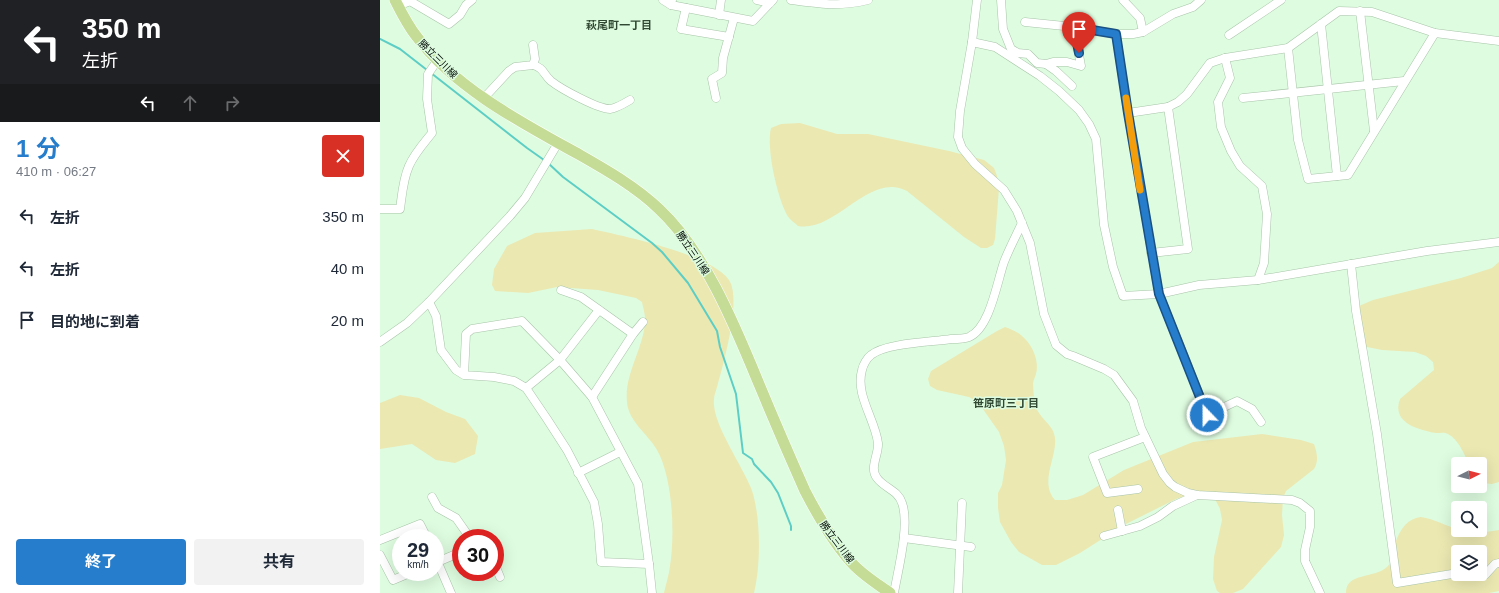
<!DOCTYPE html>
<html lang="ja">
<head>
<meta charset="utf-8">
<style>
	body { margin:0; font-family:Arial,"Noto Sans JP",sans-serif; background:#f2f2f3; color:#1f2937; height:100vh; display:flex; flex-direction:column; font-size:15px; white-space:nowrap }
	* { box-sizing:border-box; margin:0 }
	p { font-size:13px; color:#747a83 }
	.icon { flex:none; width:22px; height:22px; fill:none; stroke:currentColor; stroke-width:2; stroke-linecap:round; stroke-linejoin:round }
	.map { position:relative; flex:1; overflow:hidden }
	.panel { display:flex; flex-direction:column; background:#fff; width:380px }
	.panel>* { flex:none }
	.guide { background:#202124; color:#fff; overflow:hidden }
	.needle { width:26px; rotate:84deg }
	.fabs { position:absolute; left:1071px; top:457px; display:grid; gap:8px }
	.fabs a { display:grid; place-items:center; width:36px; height:36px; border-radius:4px; background:#fff; box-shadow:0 4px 16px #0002; font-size:20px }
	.speed { position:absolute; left:12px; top:529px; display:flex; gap:8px; font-size:20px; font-weight:700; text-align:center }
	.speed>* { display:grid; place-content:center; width:52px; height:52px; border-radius:50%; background:#fff; box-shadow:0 4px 16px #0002; line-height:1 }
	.speed small { font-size:10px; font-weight:400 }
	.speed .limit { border:6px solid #d22; background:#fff; color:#111 }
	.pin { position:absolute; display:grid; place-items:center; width:34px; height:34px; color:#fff; margin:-41px -17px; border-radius:50% 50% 50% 0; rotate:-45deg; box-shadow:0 0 4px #0007 }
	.pin .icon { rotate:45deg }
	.me { position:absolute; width:44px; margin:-22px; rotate:338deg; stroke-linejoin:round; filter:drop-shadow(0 0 3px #0008) }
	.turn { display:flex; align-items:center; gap:14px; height:84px; padding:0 16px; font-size:18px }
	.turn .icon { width:52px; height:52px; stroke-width:2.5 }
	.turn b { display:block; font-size:28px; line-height:34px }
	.lanes { display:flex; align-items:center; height:38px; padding:0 16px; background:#0003; justify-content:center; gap:20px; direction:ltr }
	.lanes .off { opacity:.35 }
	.round { display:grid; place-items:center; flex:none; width:42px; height:42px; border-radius:4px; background:#f2f2f3 }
	.overview { display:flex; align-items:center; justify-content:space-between; height:68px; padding:0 16px }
	h1 { font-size:24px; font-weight:700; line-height:30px; color:#267dcb }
	.action { display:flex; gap:8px; margin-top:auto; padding:8px 16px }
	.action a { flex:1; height:46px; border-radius:4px; background:#267dcb; color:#fff; font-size:16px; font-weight:700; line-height:46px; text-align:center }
	.action a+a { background:#f2f2f3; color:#1f2937 }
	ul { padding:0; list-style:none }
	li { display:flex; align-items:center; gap:12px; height:52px; padding:0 16px }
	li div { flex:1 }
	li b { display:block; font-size:15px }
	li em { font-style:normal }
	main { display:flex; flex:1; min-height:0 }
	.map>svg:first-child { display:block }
</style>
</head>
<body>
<main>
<section class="panel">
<div class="guide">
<div class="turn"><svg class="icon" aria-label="left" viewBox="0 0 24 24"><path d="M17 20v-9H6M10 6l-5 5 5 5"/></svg><div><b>350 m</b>左折</div></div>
<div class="lanes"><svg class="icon" aria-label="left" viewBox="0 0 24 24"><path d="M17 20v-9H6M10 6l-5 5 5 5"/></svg><svg class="icon off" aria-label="ahead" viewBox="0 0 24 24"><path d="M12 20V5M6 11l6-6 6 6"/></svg><svg class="icon off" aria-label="right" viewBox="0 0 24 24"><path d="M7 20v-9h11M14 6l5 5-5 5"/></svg></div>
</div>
<div class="overview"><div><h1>1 分</h1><p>410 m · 06:27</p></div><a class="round" style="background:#d93025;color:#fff"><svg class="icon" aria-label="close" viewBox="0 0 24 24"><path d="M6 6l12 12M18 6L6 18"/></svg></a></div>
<ul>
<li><svg class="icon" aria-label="left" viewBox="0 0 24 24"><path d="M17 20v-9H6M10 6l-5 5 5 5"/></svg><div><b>左折</b></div><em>350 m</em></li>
<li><svg class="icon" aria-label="left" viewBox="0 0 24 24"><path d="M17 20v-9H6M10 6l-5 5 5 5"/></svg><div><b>左折</b></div><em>40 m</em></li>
<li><svg class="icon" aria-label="arrive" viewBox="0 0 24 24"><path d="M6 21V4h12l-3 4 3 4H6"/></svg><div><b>目的地に到着</b></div><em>20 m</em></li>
</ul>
<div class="action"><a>終了</a><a>共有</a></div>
</section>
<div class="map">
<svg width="1119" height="593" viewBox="0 0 1119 593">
	<rect width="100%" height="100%" fill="#defce0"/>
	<g fill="#ebe8b2" fill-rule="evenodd">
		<path d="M 420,123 L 457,134 L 488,134 L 569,151 L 604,160 L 614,168 L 617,176 L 619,188 L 615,239 L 613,245 L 607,248 L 601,248 L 584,237 L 527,191 C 489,171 456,233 418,226 C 415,223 409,219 407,215 C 397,196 386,148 391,128 L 401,124 Z"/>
		<path d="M 212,229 C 243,236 331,254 349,280 C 362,299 343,365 337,387 C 336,391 334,395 334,399 C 331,422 362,465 371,488 C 381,514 381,566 374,593 L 284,593 C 286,584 289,575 290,566 C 295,535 293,478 277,450 C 268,434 248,421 247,402 C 244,375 263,349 265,323 C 266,316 263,308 262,302 L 256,298 L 218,290 L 177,287 L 148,293 L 115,291 L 112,285 L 114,269 L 127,246 L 155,233 Z"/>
		<path d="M 1119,262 L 1119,482 L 1112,484 L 1102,483 L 1100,481 L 1100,464 L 1089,464 C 1084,454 1079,440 1068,434 C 1065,432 1060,433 1056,433 C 1039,430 1011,423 1020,399 L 1054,370 L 1053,362 L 1046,356 L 1035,352 L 1002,350 L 987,347 L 978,341 L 974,328 L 973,316 L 979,306 L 993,300 L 1081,278 L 1112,268 Z"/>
		<path d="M 625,327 C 633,330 640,333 646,340 C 654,349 659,362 656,374 C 655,377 654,379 653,383 C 653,391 654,399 656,407 C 660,419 674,425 675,438 C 677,458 659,482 675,500 L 687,500 L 703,495 L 744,470 L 813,442 L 882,434 L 921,440 L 934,444 C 937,453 939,461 934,469 L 906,491 L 903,498 L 902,515 L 904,535 L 901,547 L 863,589 L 853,593 L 840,593 L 837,591 L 833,579 L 834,557 L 842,520 L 840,509 L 835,499 L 814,493 L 796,499 L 744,525 L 700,553 L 676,565 L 662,565 L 639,552 L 631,542 L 620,522 L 618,508 L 618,493 L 622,485 L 626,460 L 624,446 L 619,432 L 598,402 L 589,397 L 557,390 L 550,386 L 548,379 L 551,371 L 617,331 Z"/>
		<path d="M 20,395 L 39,398 L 66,412 L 85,419 L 98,436 L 95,454 L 75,463 L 56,460 L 32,444 L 0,449 L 0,403 Z"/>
		<path d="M 1041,517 C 1054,519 1067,526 1079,530 C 1092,535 1106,532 1119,530 L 1119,591 L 1109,593 L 966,593 C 966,572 994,579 1007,567 C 1013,562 1012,555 1014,547 C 1019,532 1025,519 1041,517 ZM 1078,552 L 1100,552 L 1100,574 L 1078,574 Z"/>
	</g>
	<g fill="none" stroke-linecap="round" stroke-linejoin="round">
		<g stroke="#5dcec5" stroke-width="2">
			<path d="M 0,39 L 20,49 L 47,70"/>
			<path d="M 51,73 L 147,148 L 164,160"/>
			<path d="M 168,163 L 183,177 L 272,243 L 282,252 L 308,283 L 337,331 L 340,347 L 356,394 L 363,453 L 372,459 L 374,464 L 391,482 L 398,493 L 411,526 L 411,530"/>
		</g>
		<defs>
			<g id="minor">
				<path d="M 283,0 L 291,5"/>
				<path d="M 292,0 L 291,5 L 373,21 L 393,0"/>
				<path d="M 377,0 L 390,3"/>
				<path d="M 411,0 C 439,4 459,7 488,0"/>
				<path d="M 597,0 L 592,42 L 580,111 L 578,137 L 582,148 L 595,164 L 624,190 L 637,211 L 650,243 L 664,314 L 676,345 L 687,354 L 693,356 L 724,369 L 734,375 L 753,401 L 761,428 L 783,474 L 790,483 L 795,487 L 808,493 L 817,495 L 912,500 L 920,503 L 930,511 L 930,527 L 925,550 L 925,561 L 940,593"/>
				<path d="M 621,0 L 623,29 L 631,49 L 638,53 L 648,54 L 657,63 L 666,64 L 673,62 L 687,62 L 701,66 L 694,27"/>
				<path d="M 743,0 L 760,18 L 763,32"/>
				<path d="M 18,6 L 30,1 L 69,24 L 80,15 L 86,5 L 92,0"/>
				<path d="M 306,8 L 301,29 L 349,37"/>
				<path d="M 980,11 L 994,131"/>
				<path d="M 339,15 L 341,0"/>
				<path d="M 645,22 L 694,27 L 736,34 L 753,34 L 763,32 L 793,14 L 813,7 L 821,0"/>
				<path d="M 941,24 L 957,176"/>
				<path d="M 736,34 L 748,113 L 779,294 L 831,424"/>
				<path d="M 849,35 L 901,0"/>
				<path d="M 592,42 L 615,47 L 660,76 L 679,91 L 699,110 L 709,124 L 716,139 L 724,225 L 733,267 L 743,296 L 779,294 L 819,285 L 878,280 L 1047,251 L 1119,242"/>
				<path d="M 908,48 L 918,140 L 928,179 L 968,175 L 1055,33"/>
				<path d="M 845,58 L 850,78 L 838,102 L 841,127 L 851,151 L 860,166 L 882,186 L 887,214 L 884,263 L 878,280"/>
				<path d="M 666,64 L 676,71 L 692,86"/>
				<path d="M 153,65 C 164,68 163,74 171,81 C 181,89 218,109 230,109 C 237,108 245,103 250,100"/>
				<path d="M 104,98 L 129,71 L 135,67 L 153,65 L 155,59 L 153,45"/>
				<path d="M 336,98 L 332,79 L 342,73 L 343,58 L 354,18"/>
				<path d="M 863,98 L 1024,81"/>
				<path d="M 788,107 L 798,102 L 807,94 L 830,63 L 845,58 L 908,48 L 959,11 L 992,12 L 1055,33 L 1119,41"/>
				<path d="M 748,113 L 788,107 L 808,249 L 771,253"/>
				<path d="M 0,209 L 20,209 C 22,195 23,179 29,166 C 34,154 44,143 52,133 L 47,99 L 48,74 L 57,61"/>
				<path d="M 971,264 L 976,311 L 997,434 L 1017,583 L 1078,573"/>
				<path d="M 181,290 L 201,297 L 253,334"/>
				<path d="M 49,302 L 56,316 L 61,350 L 76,370 L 84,375 L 114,377 L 134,381 L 146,388 L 167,419 L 187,450 L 214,502 L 218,524 L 221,562 L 269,564 L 258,484 L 212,397 L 180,360 L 142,321 L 92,329 L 86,334 L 84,375"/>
				<path d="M 0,342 L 27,323 L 49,302 L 130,216 L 145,198 L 178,143"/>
				<path d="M 146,388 L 180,360 L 219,310"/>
				<path d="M 212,397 L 253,334 L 263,322"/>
				<path d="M 827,415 L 857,401 L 872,409 L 881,422"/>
				<path d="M 198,473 L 240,452"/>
				<path d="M 758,489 L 727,493 L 713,457 L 765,437"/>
				<path d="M 52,497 L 58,508 L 76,518 L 90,538"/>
				<path d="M 738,510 L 742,531"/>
				<path d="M 724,536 L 760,526 L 778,517 L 793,506 L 817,495"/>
				<path d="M 524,538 L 591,547"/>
				<path d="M 0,540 L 40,524 L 47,538"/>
				<path d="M 0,555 L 13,580 L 32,572"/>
				<path d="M 55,556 L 71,593"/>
				<path d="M 55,563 L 81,552"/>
				<path d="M 269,564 L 272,593"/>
				<path d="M 115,565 L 120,577"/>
				<path d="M 1090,574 L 1105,575 L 1115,564 L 1119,563"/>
				<path d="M 514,593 C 518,570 530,525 522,503 C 518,490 504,488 497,478 C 489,468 499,454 498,443 C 495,419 475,395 482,370 C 483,365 487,358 491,355 C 506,343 551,342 571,339 C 576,339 584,339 589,337 C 610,328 617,282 624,262 C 629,249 636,236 642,223"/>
				<path d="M 578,593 L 582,503"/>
			</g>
			<path id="major" d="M 15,0 C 21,12 28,26 37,37 C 76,89 144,124 200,155 C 228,171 256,187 279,209 C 325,252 355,326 379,384 C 394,420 409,455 425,491 C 438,516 452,541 471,562 C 481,574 496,583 510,593"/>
		</defs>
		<use href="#minor" stroke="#a8c4a9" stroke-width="9"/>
		<use href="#major" stroke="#fff" stroke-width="12"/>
		<use href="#minor" stroke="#fff" stroke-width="8"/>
		<use href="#major" stroke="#c4dc96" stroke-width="11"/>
	</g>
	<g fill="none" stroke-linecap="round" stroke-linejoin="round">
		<defs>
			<path id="route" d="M 699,53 L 694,27 L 736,34 L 748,113 L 779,294 L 827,415"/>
		</defs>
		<use href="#route" stroke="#195184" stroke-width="10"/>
		<use href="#route" stroke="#267dcb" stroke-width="7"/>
		<path stroke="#f59e0b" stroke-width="7" d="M 746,98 L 760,190"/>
	</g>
	<g text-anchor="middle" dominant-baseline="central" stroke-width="3" stroke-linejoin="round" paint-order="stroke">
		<g font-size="10" fill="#060f07" stroke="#defce0">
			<text transform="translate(58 59) rotate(45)">勝立三川線</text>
			<text transform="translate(313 253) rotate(56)">勝立三川線</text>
			<text transform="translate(457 542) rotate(53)">勝立三川線</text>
		</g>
		<g font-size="11" font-weight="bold" fill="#304832" stroke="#defce0">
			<text x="239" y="25">萩尾町一丁目</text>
			<text x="626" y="403">笹原町三丁目</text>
		</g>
	</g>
</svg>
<div class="fabs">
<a><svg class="needle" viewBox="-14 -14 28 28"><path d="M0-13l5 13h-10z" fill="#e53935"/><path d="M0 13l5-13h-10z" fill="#747a83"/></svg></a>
<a><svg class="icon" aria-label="search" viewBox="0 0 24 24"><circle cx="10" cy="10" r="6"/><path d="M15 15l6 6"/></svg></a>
<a><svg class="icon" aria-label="layers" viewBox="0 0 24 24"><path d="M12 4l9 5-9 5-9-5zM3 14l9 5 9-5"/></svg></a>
</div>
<div class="speed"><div>29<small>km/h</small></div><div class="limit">30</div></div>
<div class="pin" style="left:699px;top:53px;background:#d93025"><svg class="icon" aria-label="arrive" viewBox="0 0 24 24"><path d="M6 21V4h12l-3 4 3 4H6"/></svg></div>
<svg class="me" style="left:827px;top:415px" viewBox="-20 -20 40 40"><circle r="17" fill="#267dcb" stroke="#fff" stroke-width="3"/><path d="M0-11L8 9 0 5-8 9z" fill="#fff"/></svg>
</div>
</main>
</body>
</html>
